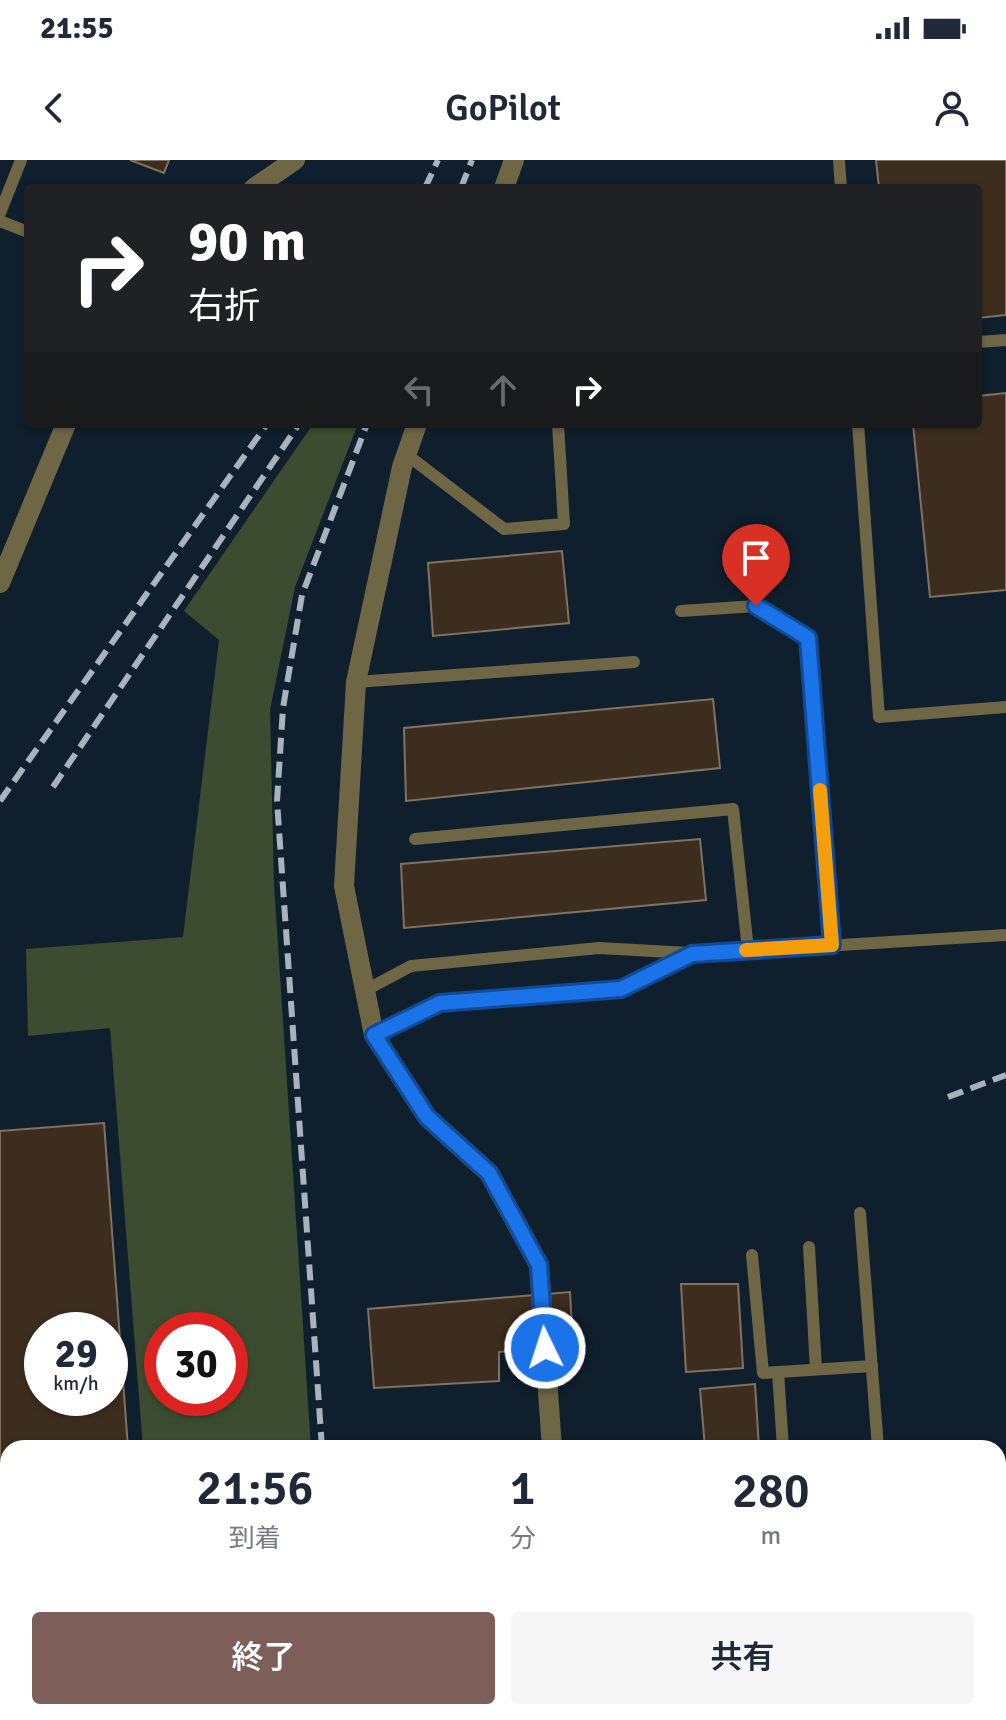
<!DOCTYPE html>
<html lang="ja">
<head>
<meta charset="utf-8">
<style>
	body { margin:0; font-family:Signika,"Noto Sans JP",sans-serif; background:#f6f6f7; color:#1f2937; height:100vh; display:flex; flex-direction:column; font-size:30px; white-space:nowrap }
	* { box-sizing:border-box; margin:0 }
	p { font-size:26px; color:#747a83 }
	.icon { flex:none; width:44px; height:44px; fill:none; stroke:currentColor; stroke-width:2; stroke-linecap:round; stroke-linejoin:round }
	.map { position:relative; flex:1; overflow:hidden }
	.sheet { position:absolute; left:0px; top:1280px; width:1006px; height:280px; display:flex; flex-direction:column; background:#fff; border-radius:24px 24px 0 0; box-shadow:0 2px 6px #0004 }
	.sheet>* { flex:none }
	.guide { position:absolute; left:24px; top:24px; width:958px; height:244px; border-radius:8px; box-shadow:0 2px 6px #0004; background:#202124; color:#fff; overflow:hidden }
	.speed { position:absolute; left:24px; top:1152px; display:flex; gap:16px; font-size:40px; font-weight:700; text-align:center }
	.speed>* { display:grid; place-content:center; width:104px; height:104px; border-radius:50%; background:#fff; box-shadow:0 2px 6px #0004; line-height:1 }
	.speed small { font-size:20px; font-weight:400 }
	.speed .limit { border:12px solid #d22; background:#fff; color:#111 }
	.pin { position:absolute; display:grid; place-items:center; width:68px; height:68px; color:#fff; margin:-82px -34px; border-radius:50% 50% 50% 0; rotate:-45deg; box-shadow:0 0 8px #0007 }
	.pin .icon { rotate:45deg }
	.me { position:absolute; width:88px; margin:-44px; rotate:356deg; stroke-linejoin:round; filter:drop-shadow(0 0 6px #0008) }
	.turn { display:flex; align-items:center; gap:28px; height:168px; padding:0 32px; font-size:36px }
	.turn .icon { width:104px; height:104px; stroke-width:2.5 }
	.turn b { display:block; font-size:56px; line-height:68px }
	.lanes { display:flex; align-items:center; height:76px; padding:0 32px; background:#0003; justify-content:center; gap:40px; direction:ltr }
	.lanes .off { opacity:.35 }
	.eta { display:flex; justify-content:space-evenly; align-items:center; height:136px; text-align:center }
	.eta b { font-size:48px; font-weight:600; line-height:56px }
	.button { display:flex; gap:16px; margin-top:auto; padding:16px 32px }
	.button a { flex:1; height:92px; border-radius:8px; background:#7e5e59; color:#fff; font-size:32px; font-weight:600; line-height:92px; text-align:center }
	.button a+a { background:#f6f6f7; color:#1f2937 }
	.status { display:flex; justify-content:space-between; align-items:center; height:56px; padding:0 40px; background:#fff; direction:ltr }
	.status svg { height:22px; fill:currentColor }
	header { display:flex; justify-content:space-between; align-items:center; height:104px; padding:0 32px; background:#fff; font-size:36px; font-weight:600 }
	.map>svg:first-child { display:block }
</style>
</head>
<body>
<div class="status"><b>21:55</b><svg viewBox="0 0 49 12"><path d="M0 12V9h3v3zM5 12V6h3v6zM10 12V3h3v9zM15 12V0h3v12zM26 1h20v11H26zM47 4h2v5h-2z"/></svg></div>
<header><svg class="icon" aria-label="back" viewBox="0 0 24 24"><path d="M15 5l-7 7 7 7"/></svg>GoPilot<svg class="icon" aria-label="person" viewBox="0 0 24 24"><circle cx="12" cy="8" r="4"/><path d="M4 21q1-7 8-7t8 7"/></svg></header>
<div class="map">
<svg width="1006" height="1560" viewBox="0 0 1006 1560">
	<rect width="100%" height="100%" fill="#101f2d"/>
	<g fill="#3c4c30" fill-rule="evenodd">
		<path d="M 313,264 L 358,264 L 295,427 L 270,550 L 274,724 L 311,1288 L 143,1288 L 110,868 L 28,876 L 26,789 L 183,777 L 219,480 L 184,451 ZM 162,1170 L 230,1170 L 230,1238 L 162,1238 Z"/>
		<path d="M 0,1537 L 8,1538 L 8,1552 L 249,1552 L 237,1560 L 0,1560 Z"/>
	</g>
	<g fill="#3d2d1e" stroke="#837160" stroke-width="2" fill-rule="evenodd">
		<path d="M 130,0 L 169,0 L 164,13 Z"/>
		<path d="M 876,0 L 1006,0 L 1006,155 L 978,158 L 978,28 L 879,28 Z"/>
		<path d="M 1006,233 L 1006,430 L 930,437 L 913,264 L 978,264 L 978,236 Z"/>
		<path d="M 562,391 L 569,463 L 433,476 L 428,403 Z"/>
		<path d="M 713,539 L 720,608 L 406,641 L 404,568 Z"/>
		<path d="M 700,679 L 706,740 L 404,768 L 401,704 Z"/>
		<path d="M 104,963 L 128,1288 L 8,1288 L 8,1473 L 0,1473 L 0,971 ZM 42,1170 L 110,1170 L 110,1238 L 42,1238 Z"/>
		<path d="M 681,1124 L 738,1124 L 743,1208 L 686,1212 Z"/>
		<path d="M 570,1132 L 573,1186 L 499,1192 L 499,1221 L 374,1228 L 368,1149 Z"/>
		<path d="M 755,1224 L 759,1288 L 705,1288 L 700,1229 Z"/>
		<path d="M 686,1552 L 825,1552 L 826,1560 L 686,1560 Z"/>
		<path d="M 630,1553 L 640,1560 L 603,1560 L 608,1554 Z"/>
		<path d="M 1006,1555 L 1006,1560 L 943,1560 Z"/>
	</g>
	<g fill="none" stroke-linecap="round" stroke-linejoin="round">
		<g stroke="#6e6645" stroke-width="12">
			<path d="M 839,0 L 841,28"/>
			<path d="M 0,53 L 21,0"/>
			<path d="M 0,61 L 28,72"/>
			<path d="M 978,182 L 1006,180"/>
			<path d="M 858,264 L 879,557 L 1006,547"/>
			<path d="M 406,294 L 504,369 L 564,364 L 558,264"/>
			<path d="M 681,451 L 756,446 L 808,478 L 832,785"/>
			<path d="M 356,522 L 634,502"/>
			<path d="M 415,679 L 733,649 L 748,790"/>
			<path d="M 366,830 L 411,806 L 599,788 L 689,793"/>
			<path d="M 374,875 L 440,843 L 621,829 L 692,794 L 1006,775"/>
			<path d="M 860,1053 L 878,1288"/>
			<path d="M 809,1087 L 816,1209"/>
			<path d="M 752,1095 L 763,1213 L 872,1206"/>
			<path d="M 778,1212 L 783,1288"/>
			<path d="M 0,1514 L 8,1515"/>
			<path d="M 845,1552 L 845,1560"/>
		</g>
		<g stroke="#6e6645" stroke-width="20">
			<path d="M 254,28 L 295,0"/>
			<path d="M 504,28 L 514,0"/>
			<path d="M 417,264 L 402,307 L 356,522 L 344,726 L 374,875 L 427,957 L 489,1013 L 539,1105 L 552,1288"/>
			<path d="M 0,423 L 66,264"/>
		</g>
		<g stroke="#9d8f59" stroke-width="20">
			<path d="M 998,1367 L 1006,1367"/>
			<path d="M 998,1413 L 1006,1413"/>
			<path d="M 564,1552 L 565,1560"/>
			<path d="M 342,1560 L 354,1552"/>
			<path d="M 429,1560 L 441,1552"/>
		</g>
		<g stroke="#a8b3be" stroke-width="6" stroke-dasharray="16 8" stroke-linecap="butt">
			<path d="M 425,28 L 438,0"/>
			<path d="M 461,28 L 472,0"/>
			<path d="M 53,627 L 299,264"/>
			<path d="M 0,641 L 267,264"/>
			<path d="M 948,937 L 1006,915"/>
			<path d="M 322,1288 L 277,641 L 283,548 L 302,435 L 367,264"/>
			<path d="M 341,1552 L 342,1560"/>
		</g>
	</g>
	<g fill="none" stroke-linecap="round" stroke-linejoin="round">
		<defs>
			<path id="route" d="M 545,1188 L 539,1105 L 489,1013 L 427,957 L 374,875 L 440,843 L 621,829 L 692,794 L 832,785 L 808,478 L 756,446"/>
		</defs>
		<use href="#route" stroke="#114b97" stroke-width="20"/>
		<use href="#route" stroke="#1a73e8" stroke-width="14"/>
		<path stroke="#f59e0b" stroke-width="14" d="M 746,790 L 832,785 L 820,630"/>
	</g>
</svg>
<div class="speed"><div>29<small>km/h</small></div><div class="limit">30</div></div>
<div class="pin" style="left:756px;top:446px;background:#d93025"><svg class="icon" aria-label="arrive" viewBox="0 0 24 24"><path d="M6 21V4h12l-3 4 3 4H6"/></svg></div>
<svg class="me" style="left:545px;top:1188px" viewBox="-20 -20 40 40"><circle r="17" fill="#1a73e8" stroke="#fff" stroke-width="3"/><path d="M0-11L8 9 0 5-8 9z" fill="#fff"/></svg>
<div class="guide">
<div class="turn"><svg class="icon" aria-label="right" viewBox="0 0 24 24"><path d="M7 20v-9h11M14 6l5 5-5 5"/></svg><div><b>90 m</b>右折</div></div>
<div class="lanes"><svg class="icon off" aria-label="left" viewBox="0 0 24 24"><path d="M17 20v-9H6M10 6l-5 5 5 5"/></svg><svg class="icon off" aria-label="ahead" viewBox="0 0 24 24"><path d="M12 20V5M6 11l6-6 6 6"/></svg><svg class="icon" aria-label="right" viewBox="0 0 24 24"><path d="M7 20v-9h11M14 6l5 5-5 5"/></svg></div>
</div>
<section class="sheet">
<div class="eta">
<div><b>21:56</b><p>到着</p></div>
<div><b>1</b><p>分</p></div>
<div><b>280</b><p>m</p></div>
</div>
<div class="button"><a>終了</a><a>共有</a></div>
</section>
</div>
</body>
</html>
